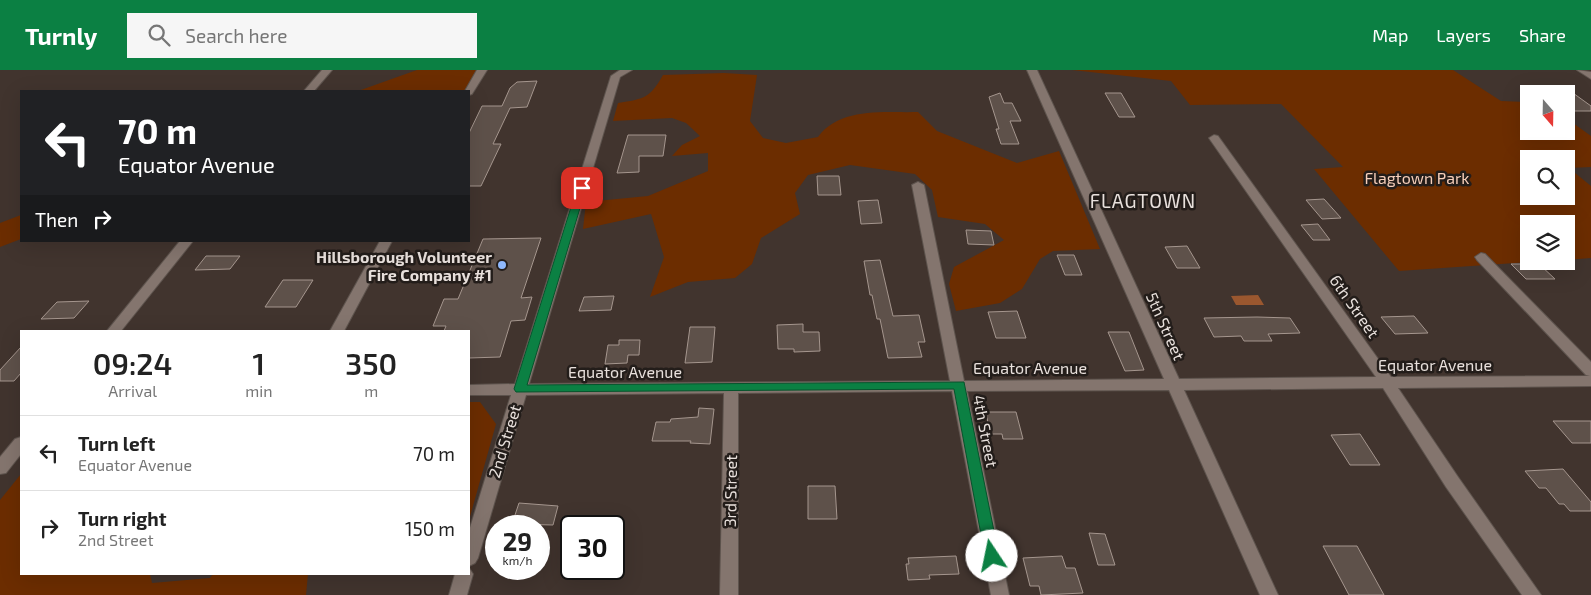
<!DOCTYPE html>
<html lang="en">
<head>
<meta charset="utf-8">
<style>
	body { margin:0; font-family:"Exo 2",sans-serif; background:#f6f6f6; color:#222; height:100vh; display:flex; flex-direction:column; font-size:19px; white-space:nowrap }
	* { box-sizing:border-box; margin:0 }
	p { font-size:16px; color:#767676 }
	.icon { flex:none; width:28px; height:28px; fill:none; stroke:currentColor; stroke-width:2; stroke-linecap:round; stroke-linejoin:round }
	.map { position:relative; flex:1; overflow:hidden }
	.panel { position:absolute; left:20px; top:260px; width:450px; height:245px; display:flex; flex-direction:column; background:#fff; border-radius:0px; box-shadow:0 5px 20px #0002 }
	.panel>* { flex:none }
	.guide { position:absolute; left:20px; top:20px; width:450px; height:152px; border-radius:0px; box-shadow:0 5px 20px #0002; background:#202124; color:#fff; overflow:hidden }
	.needle { width:32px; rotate:160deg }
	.fabs { position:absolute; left:1520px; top:15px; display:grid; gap:10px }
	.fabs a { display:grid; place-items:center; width:55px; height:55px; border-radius:0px; background:#fff; box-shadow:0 5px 20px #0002; font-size:25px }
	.speed { position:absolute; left:485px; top:445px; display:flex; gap:10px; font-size:25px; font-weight:700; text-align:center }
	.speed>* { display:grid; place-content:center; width:65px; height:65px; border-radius:50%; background:#fff; box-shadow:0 5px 20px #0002; line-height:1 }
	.speed small { font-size:12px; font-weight:400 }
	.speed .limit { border:2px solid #111; border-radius:8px; background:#fff; color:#111 }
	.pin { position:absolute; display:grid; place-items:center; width:42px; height:42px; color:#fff; margin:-21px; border-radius:10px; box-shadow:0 2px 8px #0006 }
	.me { position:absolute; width:55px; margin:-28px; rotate:349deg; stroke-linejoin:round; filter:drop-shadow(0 0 4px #0008) }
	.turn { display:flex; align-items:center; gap:18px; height:105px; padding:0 15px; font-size:22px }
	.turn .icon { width:65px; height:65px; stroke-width:2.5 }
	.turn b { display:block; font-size:35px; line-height:42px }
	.then { display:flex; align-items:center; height:48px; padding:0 15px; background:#0003; gap:10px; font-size:19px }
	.eta { display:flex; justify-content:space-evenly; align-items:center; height:85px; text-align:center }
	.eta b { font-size:30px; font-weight:600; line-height:35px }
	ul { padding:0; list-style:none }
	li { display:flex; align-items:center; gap:15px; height:75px; padding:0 15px; border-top:1px solid #e0e0e0 }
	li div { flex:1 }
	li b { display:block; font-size:19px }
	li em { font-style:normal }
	header { display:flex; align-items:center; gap:30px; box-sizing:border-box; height:70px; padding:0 25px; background:#0b8043; color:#fff }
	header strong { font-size:24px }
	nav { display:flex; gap:28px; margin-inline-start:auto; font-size:18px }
	.search { width:350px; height:45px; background:#f6f6f6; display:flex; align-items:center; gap:12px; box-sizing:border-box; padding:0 18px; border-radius:0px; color:#767676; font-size:19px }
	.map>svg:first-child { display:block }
</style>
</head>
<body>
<header>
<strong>Turnly</strong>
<div class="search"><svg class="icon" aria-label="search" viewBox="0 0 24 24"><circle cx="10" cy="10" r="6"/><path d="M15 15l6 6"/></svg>Search here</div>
<nav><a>Map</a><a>Layers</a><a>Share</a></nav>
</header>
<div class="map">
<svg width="1591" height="525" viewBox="0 0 1591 525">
	<rect width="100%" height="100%" fill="#41342e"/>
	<g fill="#6c2d00" fill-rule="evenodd">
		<path d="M 417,0 L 480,0 L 468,21 L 358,21 Z"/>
		<path d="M 1072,0 L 1453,0 L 1501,31 L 1529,32 L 1529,61 L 1566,61 L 1566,48 L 1591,66 L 1591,97 L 1569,98 L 1591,116 L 1591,188 L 1566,190 L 1566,154 L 1529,154 L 1529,191 L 1546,191 L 1399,201 L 1314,99 L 1343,97 L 1281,34 L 1190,35 L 1171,11 ZM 1529,89 L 1566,89 L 1566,126 L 1529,126 Z"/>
		<path d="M 724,3 L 757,5 L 750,51 L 763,68 L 786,73 L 818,67 C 840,37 884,43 918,42 L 937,61 L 1017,93 L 1059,81 L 1100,179 L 1053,181 L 1040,189 L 1022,219 L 1000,233 L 956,241 L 949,214 L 954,197 L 1004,170 L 985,154 L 938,147 L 932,120 L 915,104 L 850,95 L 808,105 L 795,123 L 800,144 L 761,168 L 752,194 L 735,208 L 688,212 L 650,227 L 664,187 L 651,144 L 583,159 L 586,132 L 648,126 L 708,101 L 708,83 L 672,86 L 682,75 L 700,66 L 686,53 L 672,48 L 613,51 L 618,33 C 644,29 650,28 663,5 Z"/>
		<path d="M 21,145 L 21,169 L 0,177 L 0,153 Z"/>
		<path d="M 469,332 L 480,332 L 496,354 L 469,450 Z"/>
		<path d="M 21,404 L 21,504 L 150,504 L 152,513 L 210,508 L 213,504 L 308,504 L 306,525 L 0,525 L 0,430 Z"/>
	</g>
	<path fill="#9a572f" d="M 1258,225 L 1264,235 L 1236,235 L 1231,226 Z"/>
	<g fill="#5e514a" stroke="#a5968e">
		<path d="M 537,11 L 527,37 L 510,38 L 493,74 L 501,74 L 481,116 L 469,116 L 469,63 L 482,36 L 502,36 L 510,18 L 517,12 Z"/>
		<path d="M 1566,18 L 1591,36 L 1591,41 L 1574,41 L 1566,36 Z"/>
		<path d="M 1000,23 L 1004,33 L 1012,33 L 1021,51 L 1010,51 L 1019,74 L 1001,74 L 996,59 L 999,59 L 989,27 Z"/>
		<path d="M 1105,23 L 1121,23 L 1135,47 L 1119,47 Z"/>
		<path d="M 628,65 L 666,65 L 663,86 L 639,86 L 639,102 L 617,103 Z"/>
		<path d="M 817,106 L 839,106 L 841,125 L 818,125 Z"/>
		<path d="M 1324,129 L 1341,148 L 1322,149 L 1306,130 Z"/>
		<path d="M 878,130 L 882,153 L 861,154 L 858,131 Z"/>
		<path d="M 1318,154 L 1330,170 L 1313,170 L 1301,155 Z"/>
		<path d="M 966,160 L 991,161 L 994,175 L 968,174 Z"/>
		<path d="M 541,168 L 521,228 L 532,227 L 525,250 L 511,251 L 500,287 L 469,288 L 469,261 L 444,261 L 446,256 L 433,256 L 444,229 L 458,229 L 483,169 Z"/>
		<path d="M 1187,176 L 1200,198 L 1177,198 L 1165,177 Z"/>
		<path d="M 1057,185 L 1074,185 L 1082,205 L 1065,205 Z"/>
		<path d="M 206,186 L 240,186 L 230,199 L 195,200 Z"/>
		<path d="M 880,190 L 893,246 L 919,245 L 925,272 L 918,272 L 922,287 L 888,288 L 880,249 L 877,249 L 872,225 L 870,225 L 864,191 Z"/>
		<path d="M 1511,194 L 1539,194 L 1555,209 L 1526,209 Z"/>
		<path d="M 283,210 L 313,210 L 296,237 L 265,237 Z"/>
		<path d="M 614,226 L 611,240 L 579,241 L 584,227 Z"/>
		<path d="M 89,231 L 74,248 L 41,249 L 57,232 Z"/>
		<path d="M 1017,241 L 1026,268 L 996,268 L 988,242 Z"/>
		<path d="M 1414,246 L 1428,263 L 1395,264 L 1381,247 Z"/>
		<path d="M 1257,247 L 1290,248 L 1300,263 L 1268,264 L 1272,271 L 1244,271 L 1241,266 L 1214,267 L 1204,248 Z"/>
		<path d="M 803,254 L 803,262 L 819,262 L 820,281 L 794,282 L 794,279 L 778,279 L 777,255 Z"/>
		<path d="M 690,257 L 715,257 L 712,292 L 685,293 Z"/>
		<path d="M 1108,262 L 1129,262 L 1144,300 L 1125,301 Z"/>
		<path d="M 619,270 L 640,270 L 639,285 L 628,285 L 627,293 L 605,294 L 608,275 L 619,275 Z"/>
		<path d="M 21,277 L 21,303 L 14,311 L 0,311 L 0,300 Z"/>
		<path d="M 699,338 L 714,339 L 710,374 L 690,373 L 691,371 L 652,371 L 656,352 L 670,352 L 671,349 L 698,347 Z"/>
		<path d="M 986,342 L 1016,342 L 1023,369 L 1003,369 L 1002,364 L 990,364 Z"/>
		<path d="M 1553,351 L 1591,351 L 1591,373 L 1572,373 Z"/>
		<path d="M 1360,364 L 1380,395 L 1350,395 L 1331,365 Z"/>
		<path d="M 1563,399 L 1591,432 L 1591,441 L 1570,441 L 1564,434 L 1559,434 L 1546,418 L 1539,418 L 1525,401 Z"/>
		<path d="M 808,416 L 835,416 L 837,449 L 808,449 Z"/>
		<path d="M 519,433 L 558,436 L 553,455 L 512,454 Z"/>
		<path d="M 1089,463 L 1105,464 L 1115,495 L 1098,495 Z"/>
		<path d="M 1323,476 L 1357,476 L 1384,525 L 1349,525 Z"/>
		<path d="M 956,486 L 959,504 L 929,505 L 930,509 L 908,510 L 906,494 L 909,494 L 908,488 Z"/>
		<path d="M 1062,486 L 1066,498 L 1075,498 L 1083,523 L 1041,525 L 1039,516 L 1030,516 L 1023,488 Z"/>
	</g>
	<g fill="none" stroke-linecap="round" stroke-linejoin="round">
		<defs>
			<g id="minor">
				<path d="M 477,0 L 487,0 L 472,24 L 469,25 L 469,21 L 465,21 Z"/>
				<path d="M 620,0 L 632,0 L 620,7 L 529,314 L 950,311 L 912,115 L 918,112 L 924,115 L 964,311 L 1164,309 L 1027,0 L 1037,0 L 1179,309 L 1376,307 L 1209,68 L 1214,65 L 1218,66 L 1391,307 L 1590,306 L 1586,305 L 1477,190 L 1475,187 L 1481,183 L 1485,184 L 1591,292 L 1591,316 L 1398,318 L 1458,407 L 1541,525 L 1522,525 L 1446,417 L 1383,318 L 1184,320 L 1278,525 L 1260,525 L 1169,320 L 967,321 L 1009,525 L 991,525 L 952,321 L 738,323 L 738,525 L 720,525 L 724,323 L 526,325 L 478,488 L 475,493 L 469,496 L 469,461 L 511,325 L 469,325 L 469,315 L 515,314 L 611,6 Z"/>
				<path d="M 1577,0 L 1591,2 L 1591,9 Z"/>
				<path d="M 380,171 L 392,171 L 344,261 L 330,261 Z"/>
				<path d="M 469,498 L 473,504 L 467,525 L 449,525 L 455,504 L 469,504 Z"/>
			</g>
			<g id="tertiary">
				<path d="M 322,0 L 332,0 L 314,21 L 304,21 Z"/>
				<path d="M 180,171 L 193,171 L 121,261 L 107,261 Z"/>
				<path d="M 21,367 L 21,384 L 6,403 L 0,404 L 0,387 L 15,369 Z"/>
			</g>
		</defs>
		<use href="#minor" stroke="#5d534d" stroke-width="2"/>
		<use href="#tertiary" stroke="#5d534d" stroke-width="2"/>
		<use href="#minor" fill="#84756e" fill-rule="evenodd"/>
		<use href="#tertiary" fill="#84756e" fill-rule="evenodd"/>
	</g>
	<path fill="#0b8043" stroke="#07532c" d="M 582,115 L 586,118 L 527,315 L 964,312 L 999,486 L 997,491 L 992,493 L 987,491 L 985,486 L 954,319 L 516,322 L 514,319 L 577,118 Z"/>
	<circle fill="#8fb8fd" stroke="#231d1a" stroke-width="2" cx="502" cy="195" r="5"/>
	<g text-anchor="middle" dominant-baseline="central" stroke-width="5" stroke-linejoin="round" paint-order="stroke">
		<g font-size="16" fill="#f7cfba" stroke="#231d1a">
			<text x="1417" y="107">Flagtown Park</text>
		</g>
		<g font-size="16" font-weight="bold" fill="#e8e0dc" stroke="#231d1a" text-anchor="end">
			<text x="492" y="186">Hillsborough Volunteer<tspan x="492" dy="18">Fire Company #1</tspan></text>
		</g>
		<g font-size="16" fill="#e8e0dc" stroke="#231d1a">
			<text transform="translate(1355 236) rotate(55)">6th Street</text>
			<text transform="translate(1166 256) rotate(66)">5th Street</text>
			<text x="1435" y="294">Equator Avenue</text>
			<text x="1030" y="297">Equator Avenue</text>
			<text x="625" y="301">Equator Avenue</text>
			<text transform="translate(986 361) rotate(79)">4th Street</text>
			<text transform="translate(504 371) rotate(-73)">2nd Street</text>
			<text transform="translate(730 421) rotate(-89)">3rd Street</text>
		</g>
		<g font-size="19" letter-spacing="1" fill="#e8e0dc" stroke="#231d1a">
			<text x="1143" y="130">FLAGTOWN</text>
		</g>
	</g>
</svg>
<div class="fabs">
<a><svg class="needle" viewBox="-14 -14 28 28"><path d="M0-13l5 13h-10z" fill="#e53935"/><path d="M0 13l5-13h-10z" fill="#767676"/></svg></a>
<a><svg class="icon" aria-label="search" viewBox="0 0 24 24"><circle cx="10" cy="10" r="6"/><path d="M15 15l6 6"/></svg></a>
<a><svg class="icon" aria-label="layers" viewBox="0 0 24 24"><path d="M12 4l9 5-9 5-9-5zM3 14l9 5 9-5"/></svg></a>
</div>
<div class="speed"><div>29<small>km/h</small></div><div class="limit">30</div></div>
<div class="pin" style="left:582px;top:118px;background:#d93025"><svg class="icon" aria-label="arrive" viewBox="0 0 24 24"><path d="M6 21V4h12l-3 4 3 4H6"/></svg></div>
<svg class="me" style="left:992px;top:486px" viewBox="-20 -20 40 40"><circle r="19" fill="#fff"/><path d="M0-13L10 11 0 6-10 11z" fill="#0b8043"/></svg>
<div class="guide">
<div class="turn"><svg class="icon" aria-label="left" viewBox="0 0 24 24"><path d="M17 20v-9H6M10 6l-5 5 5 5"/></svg><div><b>70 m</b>Equator Avenue</div></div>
<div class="then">Then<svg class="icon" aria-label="right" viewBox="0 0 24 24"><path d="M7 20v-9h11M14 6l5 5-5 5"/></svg></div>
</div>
<section class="panel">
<div class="eta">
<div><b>09:24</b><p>Arrival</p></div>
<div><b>1</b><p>min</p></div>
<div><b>350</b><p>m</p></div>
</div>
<ul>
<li><svg class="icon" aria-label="left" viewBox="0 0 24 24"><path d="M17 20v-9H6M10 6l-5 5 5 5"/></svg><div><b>Turn left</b><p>Equator Avenue</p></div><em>70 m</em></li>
<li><svg class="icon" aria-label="right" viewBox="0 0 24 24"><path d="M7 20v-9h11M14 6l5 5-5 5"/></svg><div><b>Turn right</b><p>2nd Street</p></div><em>150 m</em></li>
</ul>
</section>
</div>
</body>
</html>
